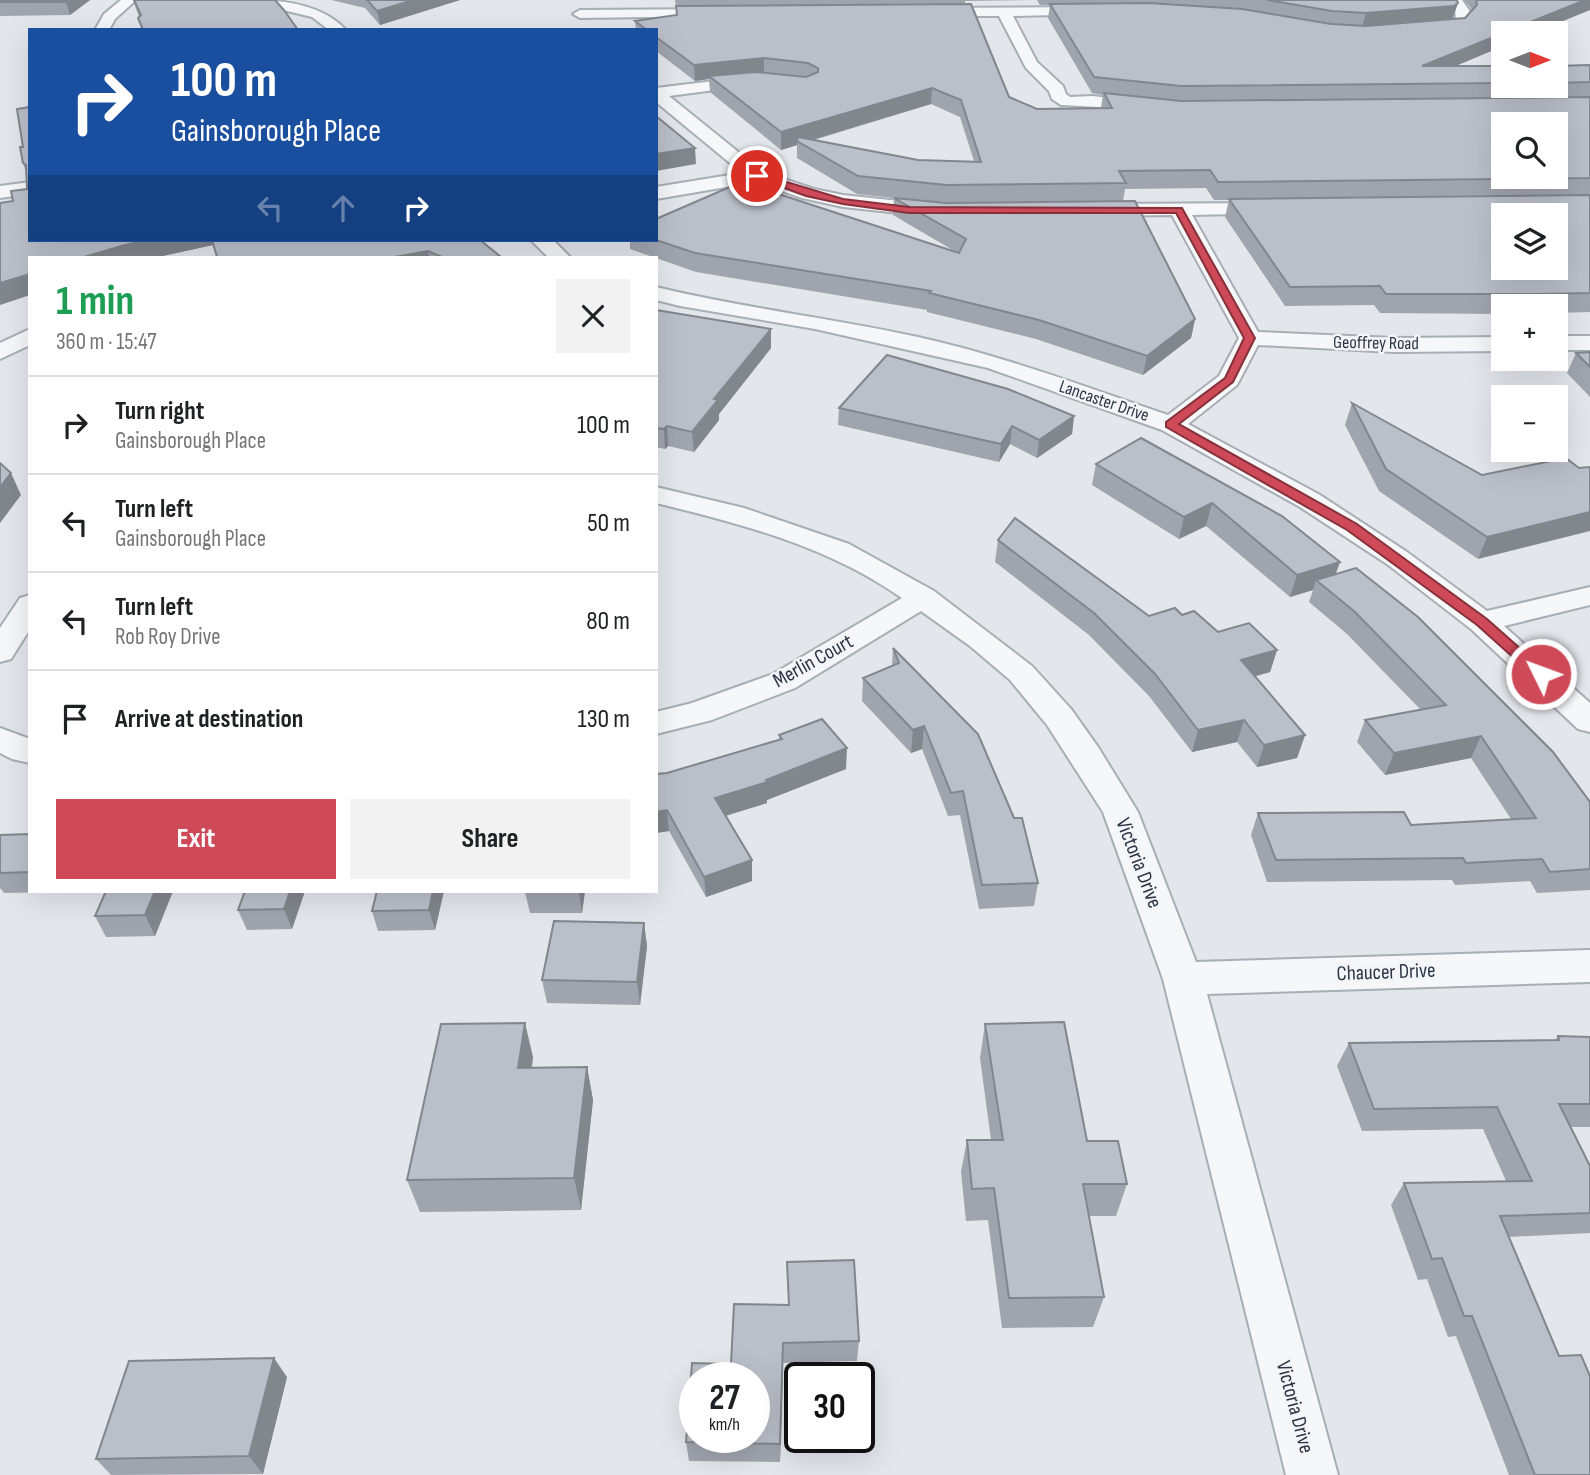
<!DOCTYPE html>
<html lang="en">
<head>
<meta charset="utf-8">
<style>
	body { margin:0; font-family:"Sofia Sans Condensed",sans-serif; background:#f2f2f2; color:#202124; height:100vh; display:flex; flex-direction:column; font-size:26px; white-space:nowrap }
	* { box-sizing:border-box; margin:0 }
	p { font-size:23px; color:#757577 }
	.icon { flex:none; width:38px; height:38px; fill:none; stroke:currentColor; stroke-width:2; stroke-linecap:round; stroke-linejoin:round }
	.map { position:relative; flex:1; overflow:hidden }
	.details { position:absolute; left:28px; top:256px; width:630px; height:637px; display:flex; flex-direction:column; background:#fff; border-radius:0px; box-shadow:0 7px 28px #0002 }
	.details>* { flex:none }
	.hud { position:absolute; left:28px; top:28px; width:630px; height:214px; border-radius:0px; box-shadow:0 7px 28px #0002; background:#1a4fa0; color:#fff; overflow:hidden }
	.needle { width:46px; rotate:90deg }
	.buttons { position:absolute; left:1491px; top:21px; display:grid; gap:14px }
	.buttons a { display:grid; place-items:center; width:77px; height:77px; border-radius:0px; background:#fff; box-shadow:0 7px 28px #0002; font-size:35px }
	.speed { position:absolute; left:679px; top:1362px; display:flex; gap:14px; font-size:35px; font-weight:700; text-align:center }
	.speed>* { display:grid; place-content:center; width:91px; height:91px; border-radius:50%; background:#fff; box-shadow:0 7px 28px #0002; line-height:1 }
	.speed small { font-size:18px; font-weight:400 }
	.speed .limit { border:4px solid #111; border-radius:10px; background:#fff; color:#111 }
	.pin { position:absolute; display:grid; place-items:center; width:60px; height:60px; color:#fff; margin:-30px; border:4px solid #fff; border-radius:50%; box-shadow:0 2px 7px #0007 }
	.me { position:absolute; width:77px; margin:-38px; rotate:312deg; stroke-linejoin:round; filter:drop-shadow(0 0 5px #0008) }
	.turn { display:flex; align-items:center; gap:24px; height:147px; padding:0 28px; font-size:32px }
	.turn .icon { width:91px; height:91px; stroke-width:2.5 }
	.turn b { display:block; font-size:49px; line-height:60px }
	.lanes { display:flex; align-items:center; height:66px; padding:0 28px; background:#0003; justify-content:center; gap:35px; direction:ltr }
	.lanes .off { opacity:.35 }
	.round { display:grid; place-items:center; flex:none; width:74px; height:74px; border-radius:0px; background:#f2f2f2 }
	.summary { display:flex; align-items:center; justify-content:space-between; height:119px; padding:0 28px }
	h1 { font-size:42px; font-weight:700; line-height:52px; color:#1e9e55 }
	.button { display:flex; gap:14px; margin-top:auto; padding:14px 28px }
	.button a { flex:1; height:80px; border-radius:0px; background:#ce4a59; color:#fff; font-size:28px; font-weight:700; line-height:80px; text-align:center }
	.button a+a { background:#f2f2f2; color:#202124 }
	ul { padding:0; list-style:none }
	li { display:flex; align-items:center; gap:21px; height:98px; padding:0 28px; border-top:2px solid #e0e0e0 }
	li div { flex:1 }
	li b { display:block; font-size:26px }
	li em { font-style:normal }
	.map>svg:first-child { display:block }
</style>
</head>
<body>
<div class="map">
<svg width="1590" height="1475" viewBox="0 0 1590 1475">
	<rect width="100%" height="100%" fill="#e3e6eb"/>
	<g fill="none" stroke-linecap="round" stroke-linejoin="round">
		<defs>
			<g id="street">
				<path d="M 121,0 L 136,0 L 115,19 L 109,30 L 95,30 L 104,14 Z"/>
				<path d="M 252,0 C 285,0 323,5 346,30 L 329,30 L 312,17 L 254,3 Z"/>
				<path d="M 1448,0 L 1462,0 L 1469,10 L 1468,23 L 1455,31 L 1419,34 L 1417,31 L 1419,28 L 1451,23 L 1456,19 L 1455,10 Z"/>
				<path d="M 1092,7 L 1097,8 L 1097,14 L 1013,16 L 1037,62 L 1063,86 L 1066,94 L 1070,97 L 1092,96 L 1147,102 L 1155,107 L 1153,110 L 1061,105 L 1052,99 L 1049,91 L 1026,68 L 999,16 L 929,16 L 922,12 L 929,8 Z"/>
				<path d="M 721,9 L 728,13 L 726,16 L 580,18 L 573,14 L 580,10 Z"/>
				<path d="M 755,76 L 763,81 L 761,84 L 669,96 L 763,172 L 814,189 L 843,195 L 937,205 L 944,207 L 947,211 L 944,215 L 937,217 L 843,207 L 802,198 L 756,182 L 656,199 L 656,187 L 742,173 L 656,102 L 656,88 Z"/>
				<path d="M 30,182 L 30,194 L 0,198 L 0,186 Z"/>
				<path d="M 1273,203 L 1283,209 L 1280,213 L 1192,215 L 1258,332 L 1394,338 L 1503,337 L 1503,351 L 1394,352 L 1258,345 L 1237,385 L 1188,424 L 1320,495 L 1407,552 L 1487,611 L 1590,587 L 1590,605 L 1504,626 L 1590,703 L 1590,732 L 1578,729 L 1471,629 L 1387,564 L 1300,507 L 1162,430 L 988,368 L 815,329 L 680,306 L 656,300 L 656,287 C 742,308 832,318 918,337 C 1004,356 1085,387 1168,415 L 1219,376 L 1239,338 L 1172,215 L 1095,216 L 1085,210 L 1095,204 Z"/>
				<path d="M 531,240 L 553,240 L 570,257 L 548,257 Z"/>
				<path d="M 30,329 L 30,345 L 0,359 L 0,343 Z"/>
				<rect x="1556" y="336" width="34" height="14"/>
				<path d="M 656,487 L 744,508 L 849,544 L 934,591 L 1032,666 L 1071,709 L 1098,747 L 1138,812 L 1196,962 L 1590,950 L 1590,982 L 1207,994 L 1338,1475 L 1286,1475 L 1163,979 L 1103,812 L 1047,725 L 1010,680 L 970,646 L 921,611 L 795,688 L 712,720 L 656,734 L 656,712 L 692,703 L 773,674 L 902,598 C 828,546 742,524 656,503 Z"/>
				<path d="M 30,595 L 30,629 L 11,659 L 0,662 L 0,628 L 20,598 Z"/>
				<path d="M 0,728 L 30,739 L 30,763 L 12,759 L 0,753 Z"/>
			</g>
		</defs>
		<use href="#street" stroke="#a8adb6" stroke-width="4"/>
		<use href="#street" fill="#f6f7f9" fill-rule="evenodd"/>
	</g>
	<g fill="#a0a4ad" fill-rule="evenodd">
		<path d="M 0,0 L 90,0 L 70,15 L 0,16 Z"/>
		<path d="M 133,0 L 275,0 L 298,30 L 142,30 L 138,18 L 139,17 Z"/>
		<path d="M 331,0 L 460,0 L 380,25 L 365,8 Z"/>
		<path d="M 675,0 L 1457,0 L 1452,19 L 1465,18 L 1471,11 L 1471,8 L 1464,0 L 1590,0 L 1503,33 L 1503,46 L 1456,66 L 1503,66 L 1503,86 L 1556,86 L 1556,66 L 1590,65 L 1590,312 L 1556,313 L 1556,306 L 1503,306 L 1503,314 L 1380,313 L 1374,305 L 1285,306 L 1225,217 L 1229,200 L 1214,200 L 1206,188 L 1125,189 L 1123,201 L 1195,319 L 1191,338 L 1143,375 L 1036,339 L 927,312 L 927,310 L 696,272 L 630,249 L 630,240 L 656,240 L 748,191 L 956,252 L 893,215 L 894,198 L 857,194 L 797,158 L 797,145 L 781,150 L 710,92 L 709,79 L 695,81 L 656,51 L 656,30 L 636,30 L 635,21 L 677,15 ZM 1037,0 L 1040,5 L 1050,5 L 1048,18 L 1092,93 L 1103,95 L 1101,108 L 1037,109 L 1009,97 L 965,4 L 965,1 ZM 931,104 L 960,117 L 974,161 L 918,160 L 814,140 Z"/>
		<path d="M 30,107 L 30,240 L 480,240 L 501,257 L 217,257 L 213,245 L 158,257 L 30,257 L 13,201 L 27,189 L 26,172 L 23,163 L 23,147 Z"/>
		<path d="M 656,310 L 771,348 L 719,414 L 719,420 L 694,452 L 668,446 L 665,449 L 656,447 Z"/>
		<path d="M 1590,352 L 1590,397 L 1567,373 L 1576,353 Z"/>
		<path d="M 1352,403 L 1482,475 L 1566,458 L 1478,559 L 1379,491 L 1345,425 Z"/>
		<path d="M 839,408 L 1074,416 L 1072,434 L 1037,458 L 1010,444 L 999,462 L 838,425 Z"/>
		<path d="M 1141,438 L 1340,562 L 1335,575 L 1590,802 L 1590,890 L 1537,893 L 1530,881 L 1455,885 L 1452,880 L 1267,882 L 1251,835 L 1258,813 L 1411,825 L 1511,819 L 1471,758 L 1385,775 L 1357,742 L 1365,720 L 1421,710 L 1347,634 L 1309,602 L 1313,590 L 1290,597 L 1206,526 L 1179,539 L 1092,485 L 1096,464 Z"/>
		<path d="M 998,540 L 1149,616 L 1182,615 L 1218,632 L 1277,650 L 1270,672 L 1255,676 L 1305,735 L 1297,758 L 1257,767 L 1237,742 L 1192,752 L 1149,696 L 1089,635 L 995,562 Z"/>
		<path d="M 893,648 L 1038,883 L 1034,906 L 979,909 L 960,815 L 948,816 L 922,749 L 911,753 L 862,701 L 863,678 L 892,666 Z"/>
		<path d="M 779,735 L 846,769 L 767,800 L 767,803 L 726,816 L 752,860 L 752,881 L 706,897 L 669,831 L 656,833 L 656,774 L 667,773 L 779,740 Z"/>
		<path d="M 30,834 L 30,891 L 57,891 L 56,892 L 4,893 L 0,888 L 0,835 Z"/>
		<path d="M 173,891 L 155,936 L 106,937 L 95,916 Z"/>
		<path d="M 305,891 L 292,929 L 247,930 L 238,910 Z"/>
		<path d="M 444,891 L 435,930 L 378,931 L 372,911 Z"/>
		<path d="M 585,891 L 582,913 L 530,913 L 525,892 Z"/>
		<path d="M 644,923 L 647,946 L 640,1005 L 547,1003 L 542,980 Z"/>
		<path d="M 985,1024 L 1087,1141 L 1127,1184 L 1116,1216 L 1089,1216 L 1104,1297 L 1093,1327 L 1002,1328 L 988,1220 L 966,1221 L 961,1172 L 967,1140 L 991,1140 L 980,1058 Z"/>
		<path d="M 1558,1036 L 1590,1037 L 1590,1127 L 1570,1127 L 1590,1166 L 1590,1233 L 1508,1237 L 1590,1475 L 1509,1475 L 1456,1336 L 1448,1337 L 1427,1279 L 1418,1280 L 1391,1205 L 1404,1183 L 1506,1181 L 1483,1129 L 1362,1131 L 1337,1066 L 1349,1043 L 1555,1040 Z"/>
		<path d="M 533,1057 L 532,1068 L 587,1067 L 593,1100 L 581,1210 L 420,1212 L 407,1180 Z"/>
		<path d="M 734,1304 L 859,1341 L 857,1361 L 783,1363 L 780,1462 L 689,1461 L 686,1442 L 731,1364 Z"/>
		<path d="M 287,1377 L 263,1474 L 111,1475 L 96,1459 Z"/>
	</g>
	<g fill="#82868d">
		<path d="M 68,0 L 90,0 L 70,15 L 66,2 Z"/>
		<path d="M 413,0 L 460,0 L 380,25 L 377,11 Z"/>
		<path d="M 1585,0 L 1590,0 L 1590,10 L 1534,33 L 1503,33 L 1503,46 L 1417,82 L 1422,66 Z"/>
		<path d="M 1458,3 L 1453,18 L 1450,20 L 1362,27 L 1366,13 Z"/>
		<path d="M 764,58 L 764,73 L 709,76 L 709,79 L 695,81 L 694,65 Z"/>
		<path d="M 932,88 L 931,104 L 801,143 L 797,141 L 797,145 L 781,150 L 781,132 Z"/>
		<path d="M 695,148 L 696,164 L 656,171 L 656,154 Z"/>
		<path d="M 148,240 L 212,240 L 213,245 L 158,257 L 84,257 L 125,245 Z"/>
		<path d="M 279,240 L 346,240 L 295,248 Z"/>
		<path d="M 428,251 L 429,257 L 395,257 Z"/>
		<path d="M 30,274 L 30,295 L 0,305 L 0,283 Z"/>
		<path d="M 1195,319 L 1191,338 L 1143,375 L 1147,356 Z"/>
		<path d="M 771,329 L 771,348 L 719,414 L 719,420 L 694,452 L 692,432 L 714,399 Z"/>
		<path d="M 1074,416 L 1072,434 L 1037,458 L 1039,440 Z"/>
		<path d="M 667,426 L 668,446 L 665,449 L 664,429 Z"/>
		<path d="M 1012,426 L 1010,444 L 999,462 L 1001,444 Z"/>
		<path d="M 11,473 L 21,495 L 0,523 L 0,487 Z"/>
		<path d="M 1212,503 L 1206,526 L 1179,539 L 1184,517 Z"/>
		<path d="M 1590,512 L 1590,531 L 1478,559 L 1487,537 Z"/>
		<path d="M 1340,562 L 1332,584 L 1316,580 L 1313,590 L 1290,597 L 1297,575 Z"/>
		<path d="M 1277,650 L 1270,672 L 1235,682 L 1241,660 Z"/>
		<path d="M 1244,720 L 1237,742 L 1192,752 L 1198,730 Z"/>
		<path d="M 924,726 L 922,749 L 911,753 L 913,730 Z"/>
		<path d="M 1305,735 L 1297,758 L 1257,767 L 1264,745 Z"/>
		<path d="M 1481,736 L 1471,758 L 1385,775 L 1394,753 Z"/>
		<path d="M 847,748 L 846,769 L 767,800 L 767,803 L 717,818 L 715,798 L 766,780 Z"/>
		<path d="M 667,810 L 669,831 L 656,833 L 656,812 Z"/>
		<path d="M 752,860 L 752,881 L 706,897 L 704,877 Z"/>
		<path d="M 155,891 L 173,891 L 155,936 L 145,915 Z"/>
		<path d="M 290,891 L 305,891 L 292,929 L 284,909 Z"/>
		<path d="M 433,891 L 444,891 L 435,930 L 429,910 Z"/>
		<path d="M 579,891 L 585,891 L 582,913 L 579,892 Z"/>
		<path d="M 644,923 L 647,946 L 640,1005 L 637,982 Z"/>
		<path d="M 525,1023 L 533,1057 L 527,1101 L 518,1068 Z"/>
		<path d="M 587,1067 L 593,1100 L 581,1210 L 574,1178 Z"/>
		<path d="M 783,1343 L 783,1363 L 780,1462 L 780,1444 Z"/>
		<path d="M 274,1358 L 287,1377 L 263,1474 L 249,1456 Z"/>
	</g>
	<g fill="#babfc9" stroke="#82868d" stroke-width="2" fill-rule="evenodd">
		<path d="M 0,0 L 68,0 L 66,2 L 0,2 Z"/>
		<path d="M 134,0 L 275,0 L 284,10 L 298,30 L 143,30 L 138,18 L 141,15 Z"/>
		<path d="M 367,0 L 413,0 L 377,11 Z"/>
		<path d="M 1267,0 L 1457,0 L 1458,3 L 1454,6 L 1366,13 L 1332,11 Z"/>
		<path d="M 1476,0 L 1585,0 L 1422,66 L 1503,66 L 1503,83 L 1181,86 L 1094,77 L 1050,4 L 1149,3 L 1242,9 L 1331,24 L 1366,26 L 1465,18 L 1477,5 Z"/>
		<path d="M 971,4 L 1009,97 L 1037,109 L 1112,108 L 1104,93 L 1181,101 L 1590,97 L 1590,178 L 1218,182 L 1210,170 L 1119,171 L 1126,183 L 947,185 L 858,176 L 797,141 L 798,137 L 918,160 L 981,162 L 961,100 L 932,88 L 781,132 L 709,76 L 756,72 L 806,77 L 818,72 L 818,68 L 808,63 L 764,58 L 694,65 L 656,37 L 656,30 L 647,30 L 635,21 L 677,15 L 676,6 ZM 1503,124 L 1556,124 L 1556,177 L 1503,177 Z"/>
		<path d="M 1590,65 L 1590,82 L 1556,83 L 1556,66 Z"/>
		<path d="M 30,107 L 30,240 L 148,240 L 125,245 L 84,257 L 30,257 L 30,274 L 0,283 L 0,203 L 13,201 L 11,191 L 27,189 L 26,165 L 23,163 L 20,147 L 23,147 L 17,109 Z"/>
		<path d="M 656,116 L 695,148 L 656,154 Z"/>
		<path d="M 739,183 L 748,191 L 757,187 L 959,253 L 966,239 L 894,198 L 946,203 L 1135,201 L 1195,319 L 1147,356 L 1039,320 L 929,293 L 931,291 L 695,253 L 656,240 L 656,219 Z"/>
		<path d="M 1590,195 L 1590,293 L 1538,294 L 1386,294 L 1380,286 L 1290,287 L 1229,199 ZM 1503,215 L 1556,215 L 1556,268 L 1503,268 Z"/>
		<path d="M 212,240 L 279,240 L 281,241 L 325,241 L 334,240 L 480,240 L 501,257 L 442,257 L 428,251 L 395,257 L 217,257 Z"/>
		<path d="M 656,310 L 771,329 L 714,399 L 718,400 L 692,432 L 667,426 L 664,429 L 656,428 Z"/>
		<path d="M 1590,352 L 1590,367 L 1576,353 Z"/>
		<path d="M 887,355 L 1008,389 L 1074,416 L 1039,440 L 1012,426 L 1001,444 L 839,408 Z"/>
		<path d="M 1352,403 L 1482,475 L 1566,458 L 1579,468 L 1590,467 L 1590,512 L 1487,537 L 1386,469 Z"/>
		<path d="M 1141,438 L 1282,516 L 1340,562 L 1297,575 L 1212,503 L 1184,517 L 1096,464 Z"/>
		<path d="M 0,463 L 11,473 L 0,487 Z"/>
		<path d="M 1015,518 L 1149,616 L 1175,608 L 1182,615 L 1194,611 L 1218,632 L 1249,623 L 1277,650 L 1241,660 L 1305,735 L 1264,745 L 1244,720 L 1198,730 L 1155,674 L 1094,613 L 998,540 Z"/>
		<path d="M 1356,568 L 1418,617 L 1553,752 L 1590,802 L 1590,869 L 1550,872 L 1542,859 L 1466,863 L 1463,858 L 1276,860 L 1258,813 L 1404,812 L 1411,825 L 1536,818 L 1481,736 L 1394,753 L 1365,720 L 1446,705 L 1355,612 L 1316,580 Z"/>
		<path d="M 893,648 L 978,734 L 1014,818 L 1022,818 L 1038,883 L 982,885 L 963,791 L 951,793 L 924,726 L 913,730 L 863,678 L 899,663 Z"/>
		<path d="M 822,719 L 847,748 L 766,780 L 767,782 L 715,798 L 752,860 L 704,877 L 667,810 L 656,812 L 656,774 L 667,773 L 782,739 L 779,735 Z"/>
		<path d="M 30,834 L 30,872 L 0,873 L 0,835 Z"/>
		<path d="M 106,891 L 155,891 L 145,915 L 95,916 Z"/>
		<path d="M 245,891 L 290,891 L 284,909 L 238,910 Z"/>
		<path d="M 377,891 L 433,891 L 429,910 L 372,911 Z"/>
		<path d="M 526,891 L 579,891 L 579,892 L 525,892 Z"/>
		<path d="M 554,921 L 644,923 L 637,982 L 542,980 Z"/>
		<path d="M 1064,1022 L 1087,1141 L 1118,1141 L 1127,1184 L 1083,1184 L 1104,1297 L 1009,1298 L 994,1188 L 972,1189 L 967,1140 L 1003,1140 L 985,1024 Z"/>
		<path d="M 525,1023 L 518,1068 L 587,1067 L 574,1178 L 407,1180 L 441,1024 Z"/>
		<path d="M 1558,1036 L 1590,1037 L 1590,1104 L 1559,1104 L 1590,1166 L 1590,1213 L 1500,1216 L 1559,1356 L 1581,1355 L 1590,1376 L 1590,1475 L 1535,1475 L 1472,1316 L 1464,1316 L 1442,1258 L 1432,1259 L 1404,1183 L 1532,1181 L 1497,1107 L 1374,1109 L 1349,1043 L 1559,1040 Z"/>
		<path d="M 854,1260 L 859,1341 L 783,1343 L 780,1444 L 686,1442 L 692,1363 L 731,1364 L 734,1304 L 789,1305 L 787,1262 ZM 695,1377 L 754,1377 L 754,1437 L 695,1437 Z"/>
		<path d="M 274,1358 L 249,1456 L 96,1459 L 129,1361 Z"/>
	</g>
	<path fill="#ce4a59" stroke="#86303a" stroke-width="2" d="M 757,173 L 843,199 L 909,207 L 1182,208 L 1255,338 L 1233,382 L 1179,424 L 1357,524 L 1487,619 L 1549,674 L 1547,678 L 1536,678 L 1477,625 L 1347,530 L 1166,427 L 1166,422 L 1225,378 L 1244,338 L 1176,213 L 909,213 L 843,204 L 806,196 L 754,177 L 753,176 Z"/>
	<g text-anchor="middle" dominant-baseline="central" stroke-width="5" stroke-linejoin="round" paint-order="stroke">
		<g font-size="18" fill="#2b3344" stroke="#f3f5f8">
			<text transform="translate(1376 343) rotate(1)">Geoffrey Road</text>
			<text transform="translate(1104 401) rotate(19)">Lancaster Drive</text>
		</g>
		<g font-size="21" fill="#2b3344" stroke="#f3f5f8">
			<text transform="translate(813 661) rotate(-29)">Merlin Court</text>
			<text transform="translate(1139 863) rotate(69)">Victoria Drive</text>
			<text transform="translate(1386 972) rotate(-2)">Chaucer Drive</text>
			<text transform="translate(1295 1407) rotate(75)">Victoria Drive</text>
		</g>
	</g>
</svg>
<div class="buttons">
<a><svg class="needle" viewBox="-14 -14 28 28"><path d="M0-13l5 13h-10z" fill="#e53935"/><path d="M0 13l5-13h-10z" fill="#757577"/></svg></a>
<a><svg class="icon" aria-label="search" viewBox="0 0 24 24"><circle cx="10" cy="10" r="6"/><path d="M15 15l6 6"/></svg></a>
<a><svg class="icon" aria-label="layers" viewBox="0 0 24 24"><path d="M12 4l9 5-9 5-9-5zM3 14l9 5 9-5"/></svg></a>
<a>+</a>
<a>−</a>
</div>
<div class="speed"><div>27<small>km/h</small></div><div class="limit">30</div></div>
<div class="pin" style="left:757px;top:176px;background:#d93025"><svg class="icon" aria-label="arrive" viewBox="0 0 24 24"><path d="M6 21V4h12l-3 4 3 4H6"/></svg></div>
<svg class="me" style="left:1541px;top:674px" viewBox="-20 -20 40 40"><circle r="17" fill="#ce4a59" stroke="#fff" stroke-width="3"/><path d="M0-11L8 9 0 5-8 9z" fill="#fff"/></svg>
<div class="hud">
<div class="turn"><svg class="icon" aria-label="right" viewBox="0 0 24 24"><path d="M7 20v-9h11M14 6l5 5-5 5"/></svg><div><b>100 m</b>Gainsborough Place</div></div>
<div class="lanes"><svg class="icon off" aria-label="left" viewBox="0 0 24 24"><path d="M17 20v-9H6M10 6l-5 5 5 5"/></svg><svg class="icon off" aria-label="ahead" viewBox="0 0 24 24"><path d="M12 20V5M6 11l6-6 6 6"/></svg><svg class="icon" aria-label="right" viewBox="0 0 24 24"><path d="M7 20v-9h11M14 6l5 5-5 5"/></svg></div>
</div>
<section class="details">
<div class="summary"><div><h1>1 min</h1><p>360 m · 15:47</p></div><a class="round"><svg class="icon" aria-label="close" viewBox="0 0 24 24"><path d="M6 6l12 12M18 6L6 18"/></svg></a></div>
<ul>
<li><svg class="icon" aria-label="right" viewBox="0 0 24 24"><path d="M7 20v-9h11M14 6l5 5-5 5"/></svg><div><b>Turn right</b><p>Gainsborough Place</p></div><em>100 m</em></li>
<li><svg class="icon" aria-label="left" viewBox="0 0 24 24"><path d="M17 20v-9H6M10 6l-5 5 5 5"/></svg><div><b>Turn left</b><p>Gainsborough Place</p></div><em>50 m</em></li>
<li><svg class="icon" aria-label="left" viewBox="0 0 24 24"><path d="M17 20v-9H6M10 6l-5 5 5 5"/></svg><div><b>Turn left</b><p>Rob Roy Drive</p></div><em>80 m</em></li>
<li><svg class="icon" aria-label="arrive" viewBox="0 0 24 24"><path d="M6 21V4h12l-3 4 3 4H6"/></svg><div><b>Arrive at destination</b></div><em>130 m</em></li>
</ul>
<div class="button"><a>Exit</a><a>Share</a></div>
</section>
</div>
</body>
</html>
